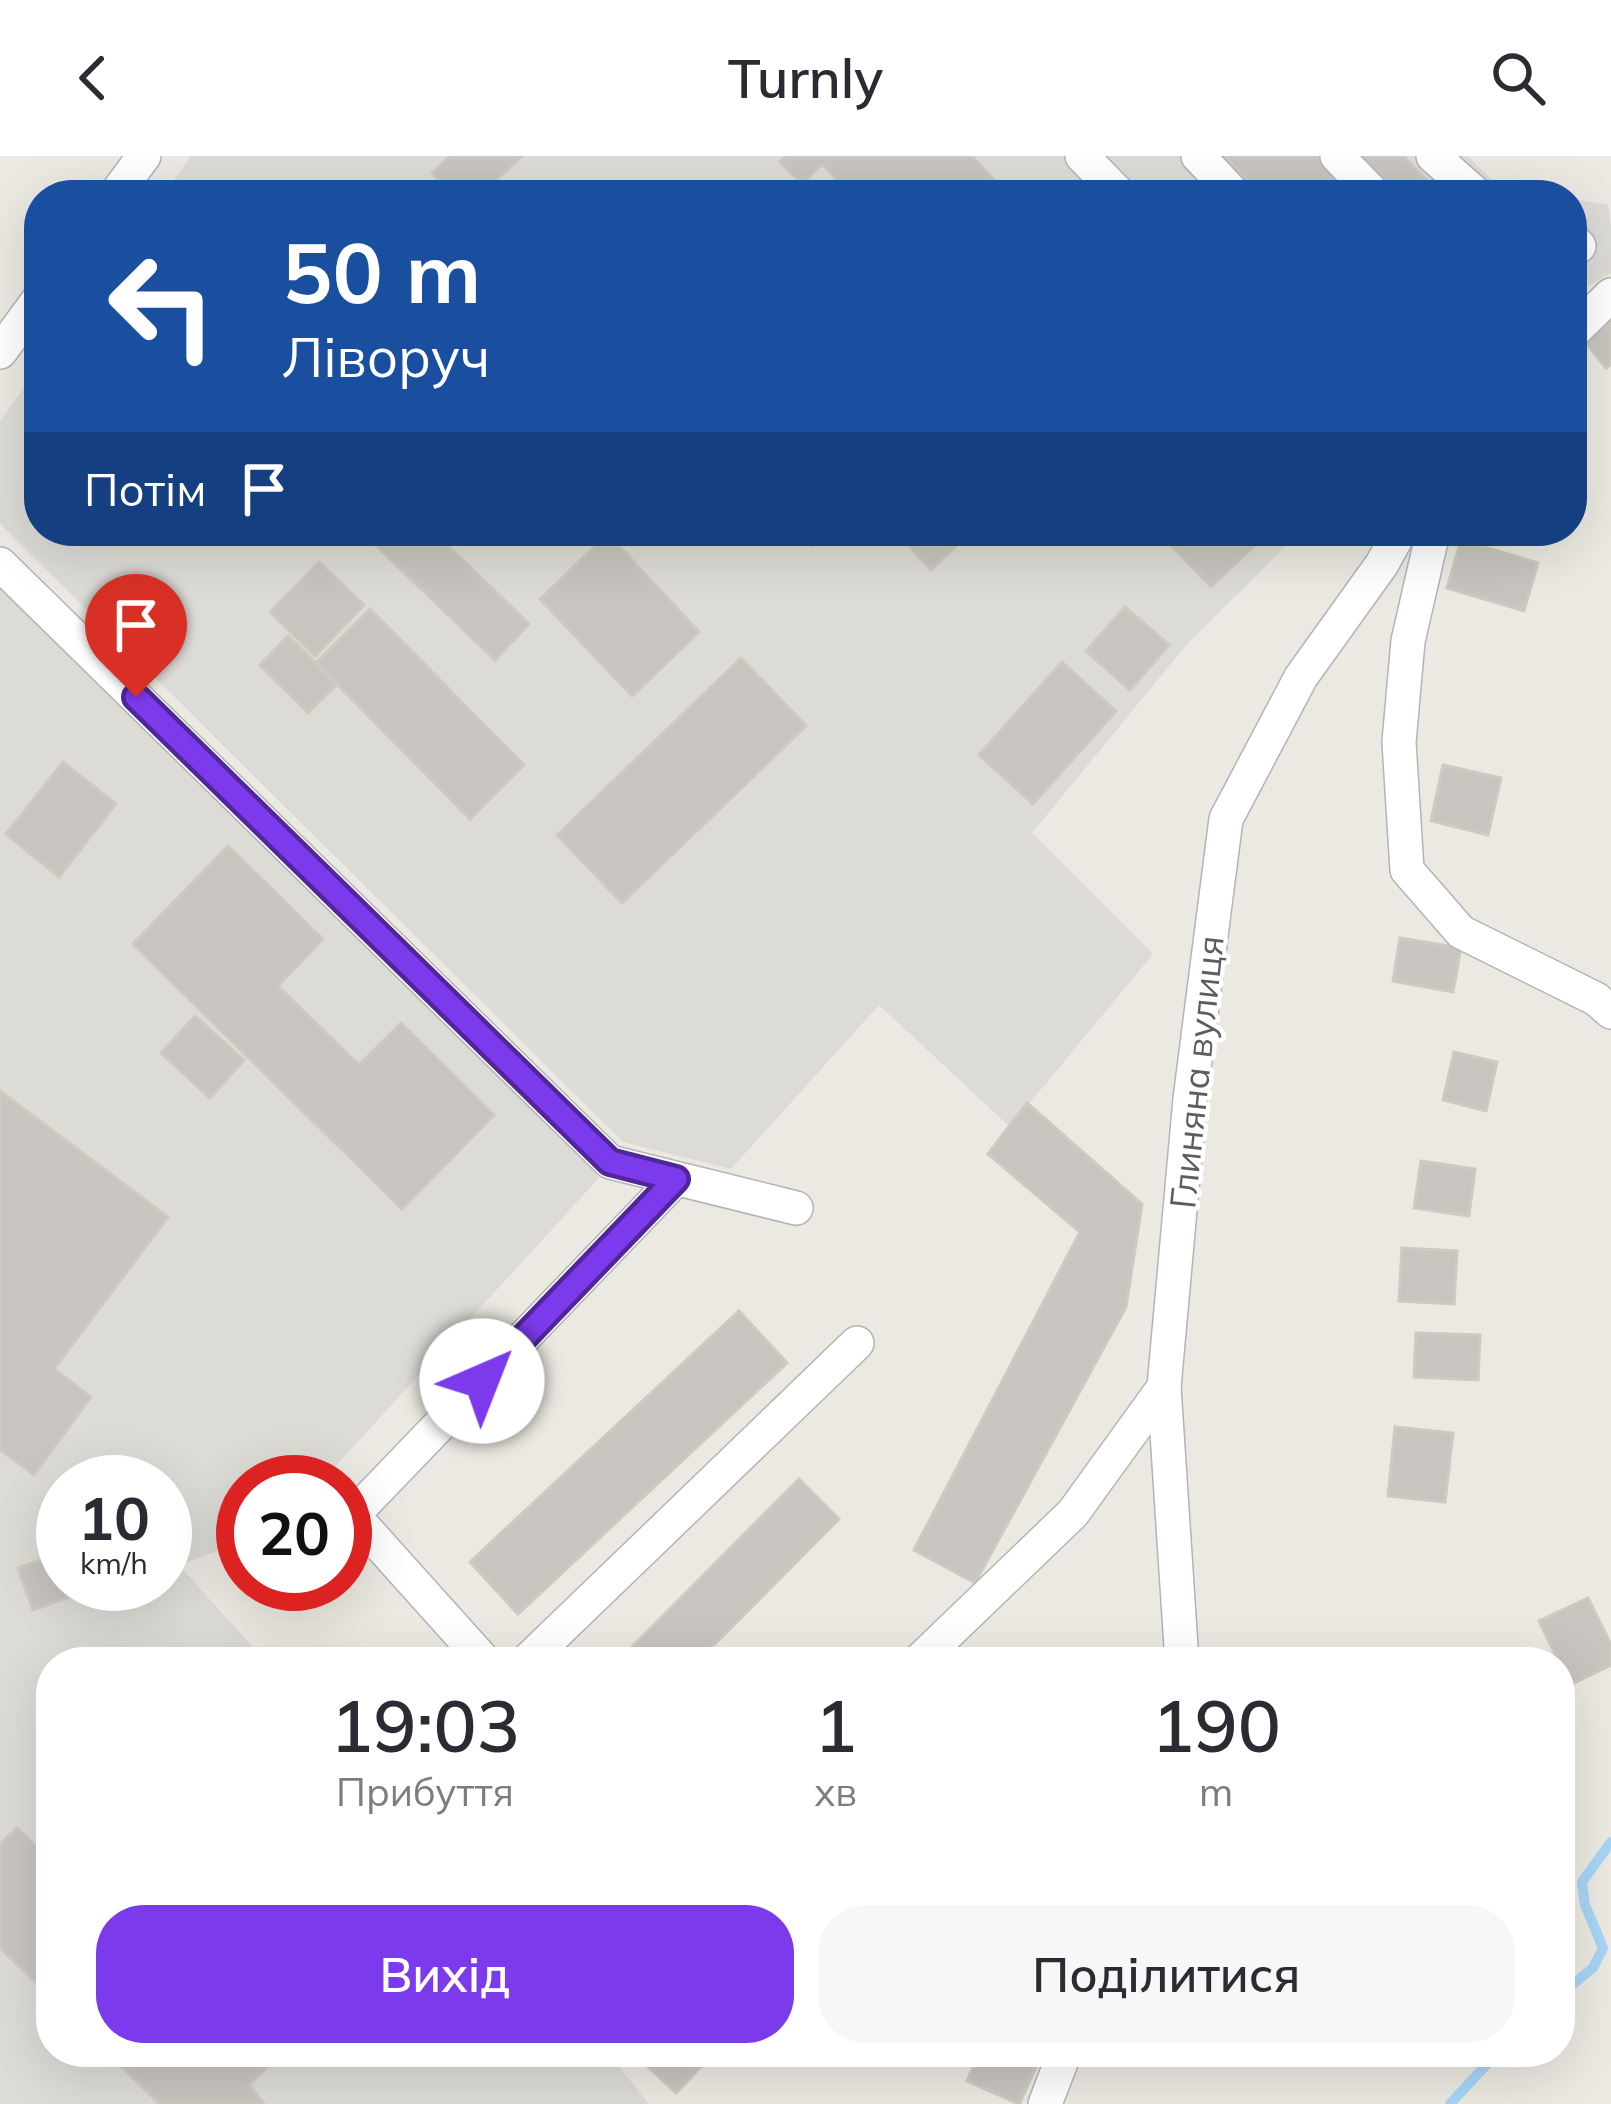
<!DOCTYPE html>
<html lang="uk">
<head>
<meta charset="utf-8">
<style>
	body { margin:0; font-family:Mulish,sans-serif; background:#f7f7f7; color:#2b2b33; height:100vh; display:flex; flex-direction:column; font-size:45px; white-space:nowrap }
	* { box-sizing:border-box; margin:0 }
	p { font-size:39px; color:#7c7c81 }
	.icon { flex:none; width:66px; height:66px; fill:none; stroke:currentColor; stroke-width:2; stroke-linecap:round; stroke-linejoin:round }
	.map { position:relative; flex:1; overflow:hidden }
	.panel { position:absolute; left:36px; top:1491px; width:1539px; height:420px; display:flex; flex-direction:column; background:#fff; border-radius:48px; box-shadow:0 12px 48px #0002 }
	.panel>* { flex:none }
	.hud { position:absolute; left:24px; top:24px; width:1563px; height:366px; border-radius:48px; box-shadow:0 12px 48px #0002; background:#1a4fa0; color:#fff; overflow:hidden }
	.speed { position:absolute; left:36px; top:1299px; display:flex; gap:24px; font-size:60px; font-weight:700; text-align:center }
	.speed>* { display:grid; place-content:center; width:156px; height:156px; border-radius:50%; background:#fff; box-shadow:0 12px 48px #0002; line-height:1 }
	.speed small { font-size:30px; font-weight:400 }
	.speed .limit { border:18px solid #d22; background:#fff; color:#111 }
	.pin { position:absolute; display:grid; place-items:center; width:102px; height:102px; color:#fff; margin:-123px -51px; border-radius:50% 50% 50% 0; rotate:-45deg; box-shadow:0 0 12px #0007 }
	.pin .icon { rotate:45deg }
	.me { position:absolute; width:132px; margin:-66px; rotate:44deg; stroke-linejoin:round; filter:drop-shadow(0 0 9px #0008) }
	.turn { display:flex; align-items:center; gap:42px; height:252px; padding:0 60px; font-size:54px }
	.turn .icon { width:156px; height:156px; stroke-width:2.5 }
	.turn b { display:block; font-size:84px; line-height:102px }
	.then { display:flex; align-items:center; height:114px; padding:0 60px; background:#0003; gap:24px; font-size:45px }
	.eta { display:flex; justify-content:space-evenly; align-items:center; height:204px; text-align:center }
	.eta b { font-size:72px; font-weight:600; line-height:84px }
	.button { display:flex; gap:24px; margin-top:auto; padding:24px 60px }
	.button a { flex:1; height:138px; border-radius:48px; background:#7c3aed; color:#fff; font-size:48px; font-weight:600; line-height:138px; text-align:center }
	.button a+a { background:#f7f7f7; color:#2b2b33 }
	header { display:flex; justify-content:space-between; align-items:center; height:156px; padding:0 60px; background:#fff; font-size:54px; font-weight:600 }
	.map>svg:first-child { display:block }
</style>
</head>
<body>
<header><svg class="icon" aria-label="back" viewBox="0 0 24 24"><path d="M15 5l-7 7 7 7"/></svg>Turnly<svg class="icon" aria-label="search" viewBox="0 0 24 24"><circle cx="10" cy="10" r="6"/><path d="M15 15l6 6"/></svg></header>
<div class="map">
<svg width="1611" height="1948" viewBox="0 0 1611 1948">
	<rect width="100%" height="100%" fill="#ebe9e1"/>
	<g fill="#dddbd6" fill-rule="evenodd">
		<path d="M 191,0 L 1468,0 L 1495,27 L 1547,39 L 163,39 Z"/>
		<path d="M 1572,43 L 1608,49 L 1611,71 L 1611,117 L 1572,139 Z"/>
		<path d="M 39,211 L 39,375 L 1301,375 L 1188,487 L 1032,677 L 1153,798 L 1010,971 L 879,849 L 731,1013 L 623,986 L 0,368 L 0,265 Z"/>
		<path d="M 0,414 L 608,1012 L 321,1326 L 243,1326 L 243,1386 L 179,1409 L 266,1506 L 51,1506 L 51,1896 L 607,1896 L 649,1948 L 0,1948 ZM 63,1326 L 165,1326 L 165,1428 L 63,1428 Z"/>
	</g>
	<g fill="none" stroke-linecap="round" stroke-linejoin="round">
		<g stroke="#a7d4f5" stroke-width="10">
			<path d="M 1560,1839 L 1593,1812 L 1603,1792 L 1585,1749 L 1582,1726 L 1611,1686"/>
			<path d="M 1450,1948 L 1498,1896"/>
		</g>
	</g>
	<g fill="#c8c5c0" stroke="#cfcac0" stroke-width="3">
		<path d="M 450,0 L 522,0 L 480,39 L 452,39 L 432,17 Z"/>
		<path d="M 786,0 L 972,0 L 1008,39 L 851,39 L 822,8 L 802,28 L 780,6 Z"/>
		<path d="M 1224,0 L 1316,0 L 1354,39 L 1261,39 Z"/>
		<path d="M 1359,0 L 1403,0 L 1441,39 L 1397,39 Z"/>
		<path d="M 1611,165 L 1611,208 L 1606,212 L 1585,186 Z"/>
		<path d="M 361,375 L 433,375 L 529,468 L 495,504 Z"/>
		<path d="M 797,375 L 827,375 L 812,390 Z"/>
		<path d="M 923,375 L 971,375 L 931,414 L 908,389 Z"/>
		<path d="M 1157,375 L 1270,375 L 1211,431 Z"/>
		<path d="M 608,378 L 699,476 L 632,540 L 540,443 Z"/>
		<path d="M 1461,384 L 1538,407 L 1524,455 L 1447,432 Z"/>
		<path d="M 319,406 L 364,449 L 315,500 L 270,456 Z"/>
		<path d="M 1125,451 L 1169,489 L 1130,534 L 1086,495 Z"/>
		<path d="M 370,453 L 524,609 L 470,663 L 316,507 Z"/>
		<path d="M 288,480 L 337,528 L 308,557 L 260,509 Z"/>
		<path d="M 741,502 L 806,570 L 622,747 L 557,679 Z"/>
		<path d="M 1062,506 L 1116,555 L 1033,648 L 979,599 Z"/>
		<path d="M 63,606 L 116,648 L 59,721 L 6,678 Z"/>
		<path d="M 1443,609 L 1501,622 L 1488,679 L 1431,665 Z"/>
		<path d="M 228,690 L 323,783 L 278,830 L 359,909 L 401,867 L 494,959 L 402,1053 L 133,788 Z"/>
		<path d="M 1400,782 L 1461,792 L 1453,836 L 1393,825 Z"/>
		<path d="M 195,860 L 244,904 L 210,942 L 161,897 Z"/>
		<path d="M 1454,896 L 1497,906 L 1486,955 L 1443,944 Z"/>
		<path d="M 0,935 L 168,1061 L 54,1213 L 91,1241 L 34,1319 L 0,1294 Z"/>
		<path d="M 1027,947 L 1142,1048 L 1126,1151 L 975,1427 L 914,1394 L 1080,1076 L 988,998 Z"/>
		<path d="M 1421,1005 L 1475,1013 L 1469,1060 L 1414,1052 Z"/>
		<path d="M 1402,1092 L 1457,1095 L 1454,1148 L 1399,1145 Z"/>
		<path d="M 739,1155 L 787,1207 L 518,1458 L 470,1406 Z"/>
		<path d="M 1416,1177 L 1480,1179 L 1478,1224 L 1414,1221 Z"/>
		<path d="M 1395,1271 L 1453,1277 L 1445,1346 L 1388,1340 Z"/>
		<path d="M 799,1323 L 839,1363 L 697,1506 L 617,1506 Z"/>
		<path d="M 63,1396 L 63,1428 L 105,1428 L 33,1454 L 18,1412 Z"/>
		<path d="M 1588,1442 L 1611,1489 L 1611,1509 L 1570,1529 L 1539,1465 Z"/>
		<path d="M 17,1672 L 51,1704 L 51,1841 L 0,1792 L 0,1688 Z"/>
		<path d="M 107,1896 L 255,1896 L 269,1909 L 249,1929 L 264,1948 L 160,1948 Z"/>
		<path d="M 632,1896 L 715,1896 L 676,1937 Z"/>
		<path d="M 980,1896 L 1007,1896 L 1037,1909 L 1019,1948 L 967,1925 Z"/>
	</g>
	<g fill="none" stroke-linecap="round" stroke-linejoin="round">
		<defs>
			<g id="minor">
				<path d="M 1082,0 L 1120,39"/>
				<path d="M 1198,0 L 1235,39"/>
				<path d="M 1337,0 L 1375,39"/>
				<path d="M 1433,0 L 1477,39"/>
				<path d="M 115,39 L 144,0"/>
				<path d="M 1572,83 L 1579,90"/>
				<path d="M 1572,177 L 1611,139"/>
				<path d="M 0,196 L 39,143"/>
				<path d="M 1437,375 L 1431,385 L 1408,485 L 1399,586 L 1407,714 L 1461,776 L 1596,843 L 1611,856"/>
				<path d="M 0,408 L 610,1006 L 796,1052"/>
				<path d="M 485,1506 L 353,1359 L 676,1023"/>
				<path d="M 526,1506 L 857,1187"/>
				<path d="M 918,1506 L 1073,1357 L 1164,1231"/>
				<path d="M 1182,1506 L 1164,1231 L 1190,943 L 1226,663 L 1301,521 L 1382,408 L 1400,375"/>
				<path d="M 1045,1948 L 1065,1896"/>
			</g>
		</defs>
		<use href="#minor" stroke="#b2b4b7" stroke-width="36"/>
		<use href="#minor" stroke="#fff" stroke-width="33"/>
	</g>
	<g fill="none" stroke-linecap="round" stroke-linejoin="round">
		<defs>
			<path id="route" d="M 136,541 L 610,1006 L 676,1023 L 482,1225"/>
		</defs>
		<use href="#route" stroke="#51269a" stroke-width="30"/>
		<use href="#route" stroke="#7c3aed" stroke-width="21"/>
	</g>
	<g text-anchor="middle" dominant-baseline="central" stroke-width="9" stroke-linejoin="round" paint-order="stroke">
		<g font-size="36" fill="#5a5d61" stroke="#fff">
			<text transform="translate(1196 916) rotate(-84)">Глиняна вулиця</text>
		</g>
	</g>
</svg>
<div class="speed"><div>10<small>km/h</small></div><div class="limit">20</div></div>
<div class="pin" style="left:136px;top:541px;background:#d93025"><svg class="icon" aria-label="arrive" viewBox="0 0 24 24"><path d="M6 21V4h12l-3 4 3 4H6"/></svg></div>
<svg class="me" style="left:482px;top:1225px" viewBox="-20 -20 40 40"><circle r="19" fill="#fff"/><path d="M0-13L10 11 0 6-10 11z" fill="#7c3aed"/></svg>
<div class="hud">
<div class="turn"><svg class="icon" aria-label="left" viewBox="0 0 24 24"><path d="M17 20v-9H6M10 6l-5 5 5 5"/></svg><div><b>50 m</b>Ліворуч</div></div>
<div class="then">Потім<svg class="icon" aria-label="arrive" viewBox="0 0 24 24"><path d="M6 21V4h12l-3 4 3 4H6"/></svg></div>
</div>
<section class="panel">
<div class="eta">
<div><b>19:03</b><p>Прибуття</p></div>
<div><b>1</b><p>хв</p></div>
<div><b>190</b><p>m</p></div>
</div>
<div class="button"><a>Вихід</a><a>Поділитися</a></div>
</section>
</div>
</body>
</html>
